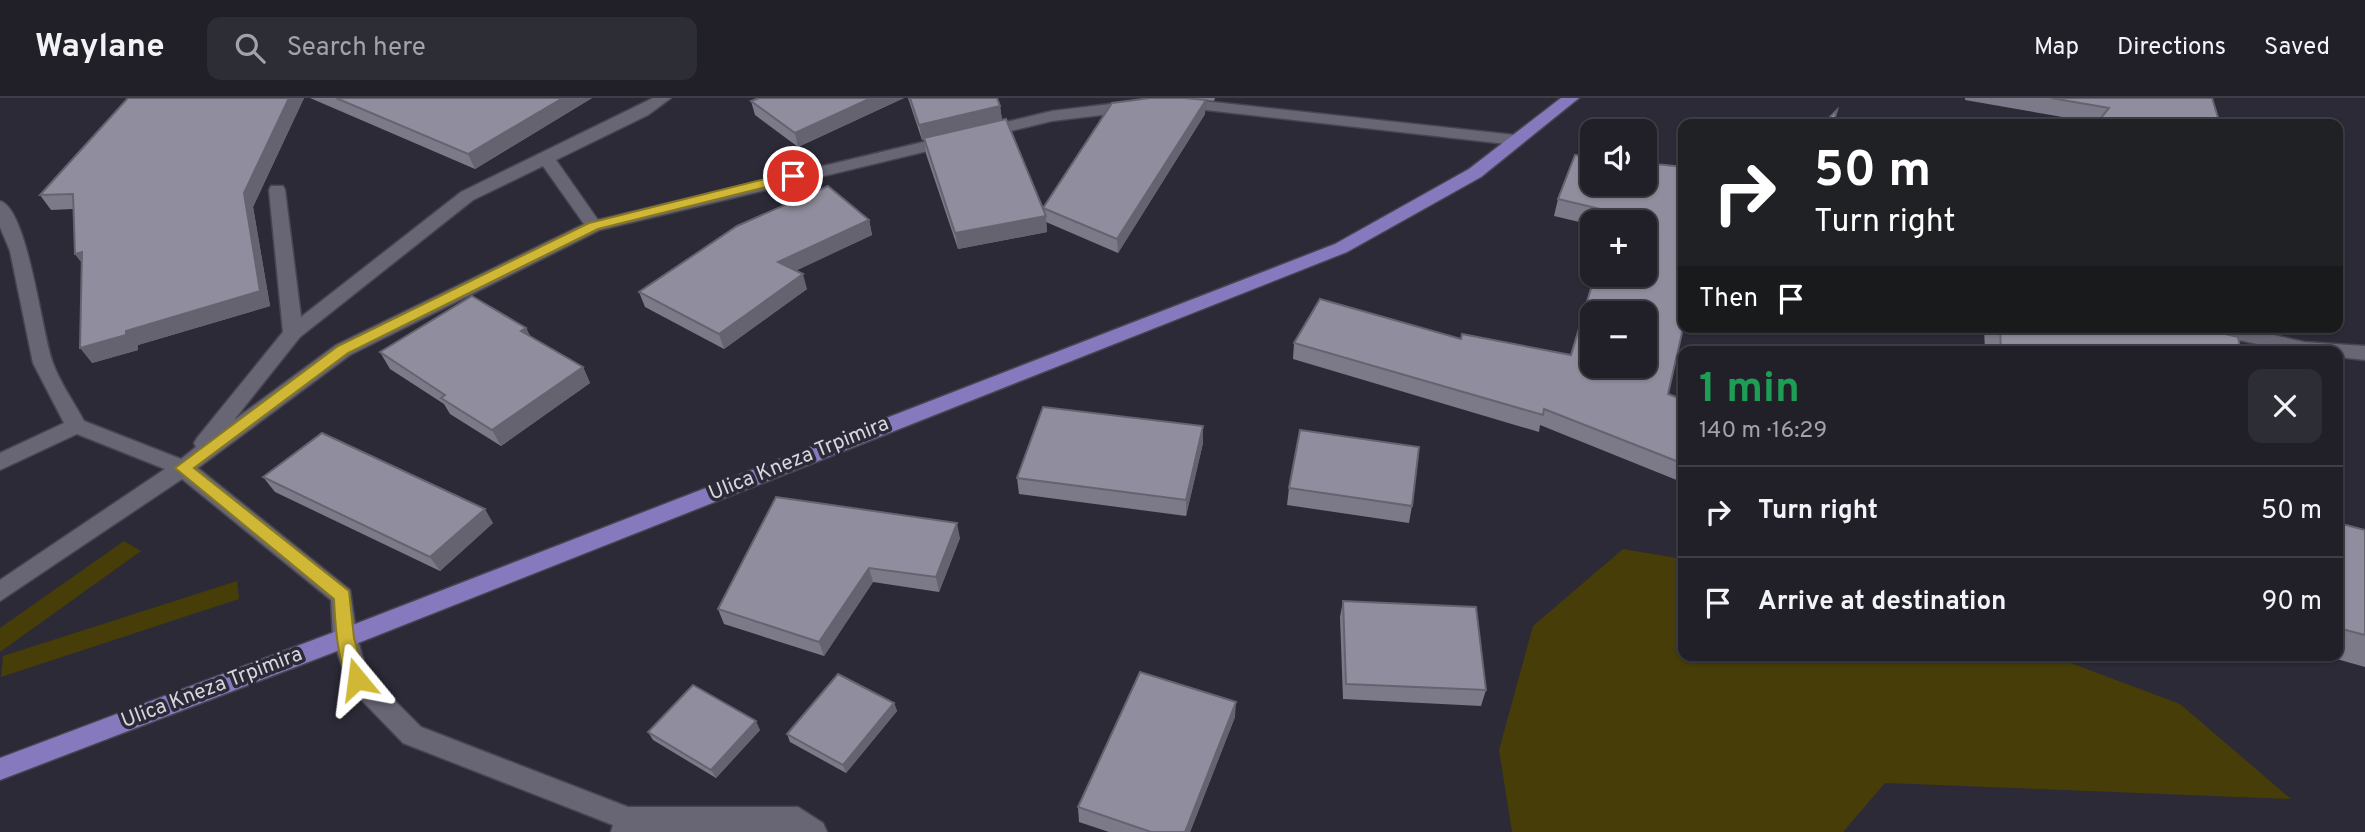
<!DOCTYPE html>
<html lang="en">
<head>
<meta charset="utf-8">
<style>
	body { margin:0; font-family:Overpass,sans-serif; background:#2d2d35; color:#f1f3f6; height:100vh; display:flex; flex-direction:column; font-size:26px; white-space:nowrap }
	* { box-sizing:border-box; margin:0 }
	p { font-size:23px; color:#a2a3a8 }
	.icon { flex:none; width:38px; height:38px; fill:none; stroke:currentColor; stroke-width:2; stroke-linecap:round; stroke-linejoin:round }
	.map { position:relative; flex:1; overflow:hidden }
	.side { position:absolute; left:1678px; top:248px; width:665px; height:315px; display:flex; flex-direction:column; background:#212029; border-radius:14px; box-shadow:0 2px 5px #0004,0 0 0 2px #3e3e46 }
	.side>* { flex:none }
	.hud { position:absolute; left:1678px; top:21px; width:665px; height:214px; border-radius:14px; box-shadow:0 2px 5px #0004,0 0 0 2px #3e3e46; background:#202124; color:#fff; overflow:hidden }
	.buttons { position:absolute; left:1580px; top:21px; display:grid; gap:14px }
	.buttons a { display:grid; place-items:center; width:77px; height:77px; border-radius:14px; background:#212029; box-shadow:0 2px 5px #0004,0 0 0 2px #3e3e46; font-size:35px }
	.pin { position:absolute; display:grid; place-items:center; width:60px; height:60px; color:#fff; margin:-30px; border:4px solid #fff; border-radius:50%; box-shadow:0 2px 7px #0007 }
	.me { position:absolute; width:77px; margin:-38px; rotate:344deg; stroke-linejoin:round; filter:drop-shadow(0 0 5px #0008) }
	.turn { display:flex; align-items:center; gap:24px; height:147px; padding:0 21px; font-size:32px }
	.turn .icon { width:91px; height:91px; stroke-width:2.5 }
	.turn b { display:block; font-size:49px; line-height:60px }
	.then { display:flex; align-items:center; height:66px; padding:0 21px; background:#0003; gap:14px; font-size:26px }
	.round { display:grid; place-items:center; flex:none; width:74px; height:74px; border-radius:14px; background:#2d2d35 }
	.headline { display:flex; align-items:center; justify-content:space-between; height:119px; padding:0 21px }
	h1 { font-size:42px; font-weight:700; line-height:52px; color:#1e9e55 }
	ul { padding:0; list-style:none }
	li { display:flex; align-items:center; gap:21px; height:91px; padding:0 21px; border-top:2px solid #3e3e46 }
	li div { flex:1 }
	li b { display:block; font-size:26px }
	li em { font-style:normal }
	header { display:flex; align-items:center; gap:42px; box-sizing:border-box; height:98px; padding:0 35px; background:#212029; border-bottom:2px solid #3e3e46 }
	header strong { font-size:33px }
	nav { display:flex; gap:38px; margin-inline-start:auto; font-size:24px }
	.search { width:490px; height:63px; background:#2d2d35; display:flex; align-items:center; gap:18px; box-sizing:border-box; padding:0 24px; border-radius:14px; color:#a2a3a8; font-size:26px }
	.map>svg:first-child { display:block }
</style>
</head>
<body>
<header>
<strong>Waylane</strong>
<div class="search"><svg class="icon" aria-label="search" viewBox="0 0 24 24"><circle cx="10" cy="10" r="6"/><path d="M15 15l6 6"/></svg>Search here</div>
<nav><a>Map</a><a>Directions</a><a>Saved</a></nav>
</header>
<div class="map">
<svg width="2365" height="734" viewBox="0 0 2365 734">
	<rect width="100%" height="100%" fill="#2c2a37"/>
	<g fill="#463d08">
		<path d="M 124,443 L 141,453 L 0,554 L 0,530 Z"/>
		<path d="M 1623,451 L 1683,461 L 1684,558 L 2052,558 L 2180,606 L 2291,701 L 1885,685 L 1843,734 L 1512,734 L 1499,652 L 1533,528 Z"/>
		<path d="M 237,483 L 239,501 L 1,579 L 3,558 Z"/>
	</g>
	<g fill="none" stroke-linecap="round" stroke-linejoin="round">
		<defs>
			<g id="minor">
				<path d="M 653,0 L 671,0 L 648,17 L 556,62 L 598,122 L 1052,13 L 1135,3 L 1143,8 L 1135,13 L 1052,23 L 600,132 L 350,257 L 198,370 L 350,492 L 357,540 L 368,576 L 421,629 L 628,709 L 798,709 L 823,725 L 827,734 L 611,734 L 613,727 L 403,645 L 348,588 L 333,540 L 331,502 L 182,381 L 0,503 L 0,482 L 165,371 L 77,336 L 0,372 L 0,355 L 64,325 L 33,265 L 10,153 L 0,129 L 0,103 C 28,110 42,238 53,265 C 60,285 74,304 84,323 L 181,361 L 196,349 L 194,345 L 197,340 L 283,234 L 269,92 L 271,88 L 283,88 L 285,92 L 301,219 L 461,94 ZM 543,68 L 584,126 L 336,247 L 234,322 L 300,239 L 473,102 Z"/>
				<path d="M 1177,0 L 1515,37 L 1523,42 L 1515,47 L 1171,8 L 1169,5 Z"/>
				<path d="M 2199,229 L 2238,229 L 2304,244 L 2365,248 L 2365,262 L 2338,259 L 2338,254 L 2292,254 L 2208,235 Z"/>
			</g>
			<path id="major" d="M 1561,0 L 1579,0 L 1481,79 L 1347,154 L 353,547 L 0,682 L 0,660 L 337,533 L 1335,146 L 1469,71 Z"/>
		</defs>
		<use href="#minor" stroke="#474551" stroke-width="3"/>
		<use href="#major" stroke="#474551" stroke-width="3"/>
		<use href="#minor" fill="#686675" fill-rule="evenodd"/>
		<use href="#major" fill="#8779be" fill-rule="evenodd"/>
	</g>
	<g fill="#7c7a88">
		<path d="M 128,0 L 304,0 L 253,109 L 270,208 L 138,247 L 138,252 L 92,265 L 82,165 L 75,156 L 73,111 L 51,112 L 40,97 Z"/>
		<path d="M 310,0 L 592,0 L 475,71 Z"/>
		<path d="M 759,0 L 904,0 L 798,49 L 755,17 L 751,3 Z"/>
		<path d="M 908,0 L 997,0 L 1000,8 L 1002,22 L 1044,114 L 1043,110 L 1205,16 L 1118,155 L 1046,124 L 1047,134 L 958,151 L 926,56 L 924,41 L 922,42 Z"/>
		<path d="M 1185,0 L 1215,0 L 1214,3 Z"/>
		<path d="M 1965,0 L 2212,0 L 2097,25 L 1965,2 Z"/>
		<path d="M 1645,86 L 1668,296 L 1684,302 L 1684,385 L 1540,327 L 1539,334 L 1293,261 L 1294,245 L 1461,241 L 1571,257 L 1645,124 L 1592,124 L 1592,127 L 1554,118 L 1558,101 Z"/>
		<path d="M 869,122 L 872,137 L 796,172 L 807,191 L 724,251 L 645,209 L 639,194 Z"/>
		<path d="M 1984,229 L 2195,229 L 2241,254 L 1985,254 Z"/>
		<path d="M 526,230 L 530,238 L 583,269 L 590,285 L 501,348 L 450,316 L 444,306 L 390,271 L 380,254 Z"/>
		<path d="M 1203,345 L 1186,418 L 1019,396 L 1017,380 Z"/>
		<path d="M 263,379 L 493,425 L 440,473 L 275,394 Z"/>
		<path d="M 1289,390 L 1412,408 L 1409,425 L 1287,407 Z"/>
		<path d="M 2338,425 L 2365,432 L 2365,569 L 2326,558 L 2338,558 Z"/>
		<path d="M 960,440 L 939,494 L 873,484 L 824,558 L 724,526 L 718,511 Z"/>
		<path d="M 1343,503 L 1486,592 L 1481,608 L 1343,601 L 1340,519 Z"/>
		<path d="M 894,605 L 897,613 L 846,675 L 790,644 L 787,636 Z"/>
		<path d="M 1235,619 L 1190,734 L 1109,734 L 1079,724 L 1078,709 Z"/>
		<path d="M 760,632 L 716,680 L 653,642 L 648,634 Z"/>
	</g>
	<g fill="#65636f">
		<path d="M 289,0 L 304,0 L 253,109 L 270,208 L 138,247 L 138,252 L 92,265 L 80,250 L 126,233 L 244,95 Z"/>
		<path d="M 563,0 L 592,0 L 475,71 L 468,56 Z"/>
		<path d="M 871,0 L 904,0 L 798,49 L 795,35 Z"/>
		<path d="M 1206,2 L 1205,16 L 1118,155 L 1117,141 Z"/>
		<path d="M 1000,8 L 1002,22 L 922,42 L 919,27 Z"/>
		<path d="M 1046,118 L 1047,134 L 958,151 L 955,135 Z"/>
		<path d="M 869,122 L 872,137 L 783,179 L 778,164 Z"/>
		<path d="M 82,154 L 86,170 L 75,156 Z"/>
		<path d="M 803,176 L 807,191 L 724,251 L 719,236 Z"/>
		<path d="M 526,230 L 534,246 L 521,233 Z"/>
		<path d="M 583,269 L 590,285 L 501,348 L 492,332 Z"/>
		<path d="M 1203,328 L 1203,345 L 1186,418 L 1186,402 Z"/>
		<path d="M 485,411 L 493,425 L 440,473 L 430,459 Z"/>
		<path d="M 957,425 L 960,440 L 939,494 L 936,479 Z"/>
		<path d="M 869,470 L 873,484 L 824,558 L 819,544 Z"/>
		<path d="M 1236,604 L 1235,619 L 1190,734 L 1185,734 Z"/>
		<path d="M 894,605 L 897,613 L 846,675 L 843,667 Z"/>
		<path d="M 756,623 L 760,632 L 716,680 L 711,672 Z"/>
	</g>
	<g fill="#908e9e" stroke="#65636f" stroke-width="2" fill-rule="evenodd">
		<path d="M 128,0 L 289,0 L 244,95 L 260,193 L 126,233 L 126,237 L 80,250 L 82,154 L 75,156 L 73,96 L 40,97 Z"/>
		<path d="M 336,0 L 563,0 L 468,56 Z"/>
		<path d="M 759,0 L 871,0 L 795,35 L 751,3 Z"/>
		<path d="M 910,0 L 997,0 L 1000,8 L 919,27 Z"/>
		<path d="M 1150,0 L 1184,0 L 1206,2 L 1117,141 L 1043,110 L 1112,5 Z"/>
		<path d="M 2051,0 L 2212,0 L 2220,26 L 2096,26 L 2109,10 Z"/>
		<path d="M 1837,12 L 1833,26 L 1823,26 Z"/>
		<path d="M 1006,21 L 1046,118 L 955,135 L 924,40 Z"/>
		<path d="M 1575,57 L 1592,59 L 1592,86 L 1645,86 L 1645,65 L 1684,69 L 1684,226 L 1668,296 L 1684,302 L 1684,366 L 1544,311 L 1543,317 L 1294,245 L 1320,201 L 1461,241 L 1462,236 L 1571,257 L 1595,177 L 1645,177 L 1645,124 L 1610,124 L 1613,114 L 1558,101 ZM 1592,215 L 1645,215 L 1645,268 L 1592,268 Z"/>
		<path d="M 828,88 L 869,122 L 778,164 L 803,176 L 719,236 L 639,194 L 737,128 Z"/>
		<path d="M 472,198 L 526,230 L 521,233 L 583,269 L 492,332 L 441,300 L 445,297 L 380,254 Z"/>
		<path d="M 2000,229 L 2195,229 L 2238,239 L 2241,254 L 2001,254 Z"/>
		<path d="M 1043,309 L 1203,328 L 1186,402 L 1017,380 Z"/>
		<path d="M 1300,332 L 1419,349 L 1412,408 L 1289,390 Z"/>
		<path d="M 322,335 L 485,411 L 430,459 L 263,379 Z"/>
		<path d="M 776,399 L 957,425 L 936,479 L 869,470 L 819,544 L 718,511 Z"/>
		<path d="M 2338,425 L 2365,432 L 2365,537 L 2338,530 Z"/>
		<path d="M 1343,503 L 1476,509 L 1486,592 L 1346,586 Z"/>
		<path d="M 1140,574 L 1236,604 L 1185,734 L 1151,734 L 1078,709 Z"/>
		<path d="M 838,576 L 894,605 L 843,667 L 787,636 Z"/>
		<path d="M 693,587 L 756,623 L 711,672 L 648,634 Z"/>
	</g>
	<path fill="#d0b836" stroke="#877823" stroke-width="2" d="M 793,74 L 800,78 L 798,81 L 598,131 L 348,255 L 194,370 L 349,493 L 354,540 L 366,581 L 364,587 L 357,589 C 337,582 335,520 334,501 L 175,370 L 338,248 L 589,125 Z"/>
	<g text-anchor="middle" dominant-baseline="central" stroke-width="7" stroke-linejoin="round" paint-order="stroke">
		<g font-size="21" fill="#d7d6df" stroke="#2c2a37">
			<text transform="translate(799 361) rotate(-22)">Ulica Kneza Trpimira</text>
			<text transform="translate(212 590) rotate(-21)">Ulica Kneza Trpimira</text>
		</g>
	</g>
</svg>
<div class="buttons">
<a><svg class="icon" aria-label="sound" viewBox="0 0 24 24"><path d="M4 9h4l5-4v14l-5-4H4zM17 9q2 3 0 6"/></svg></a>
<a>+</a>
<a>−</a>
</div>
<div class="pin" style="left:793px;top:78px;background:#d93025"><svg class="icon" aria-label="arrive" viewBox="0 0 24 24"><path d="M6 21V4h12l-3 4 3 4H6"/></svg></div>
<svg class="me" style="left:357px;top:581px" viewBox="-20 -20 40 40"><path d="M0-17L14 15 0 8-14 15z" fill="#d0b836" stroke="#fff" stroke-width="4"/></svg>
<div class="hud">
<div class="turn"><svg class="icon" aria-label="right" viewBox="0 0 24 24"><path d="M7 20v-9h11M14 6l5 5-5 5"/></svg><div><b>50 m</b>Turn right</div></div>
<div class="then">Then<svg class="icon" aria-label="arrive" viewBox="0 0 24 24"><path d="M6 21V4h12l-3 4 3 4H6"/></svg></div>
</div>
<section class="side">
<div class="headline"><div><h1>1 min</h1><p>140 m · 16:29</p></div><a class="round"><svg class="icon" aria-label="close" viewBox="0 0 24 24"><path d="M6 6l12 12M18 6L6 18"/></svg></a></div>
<ul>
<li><svg class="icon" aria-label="right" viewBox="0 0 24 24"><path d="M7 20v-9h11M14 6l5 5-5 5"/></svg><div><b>Turn right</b></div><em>50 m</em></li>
<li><svg class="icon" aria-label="arrive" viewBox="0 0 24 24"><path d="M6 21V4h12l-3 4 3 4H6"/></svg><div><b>Arrive at destination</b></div><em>90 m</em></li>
</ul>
</section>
</div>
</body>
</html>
